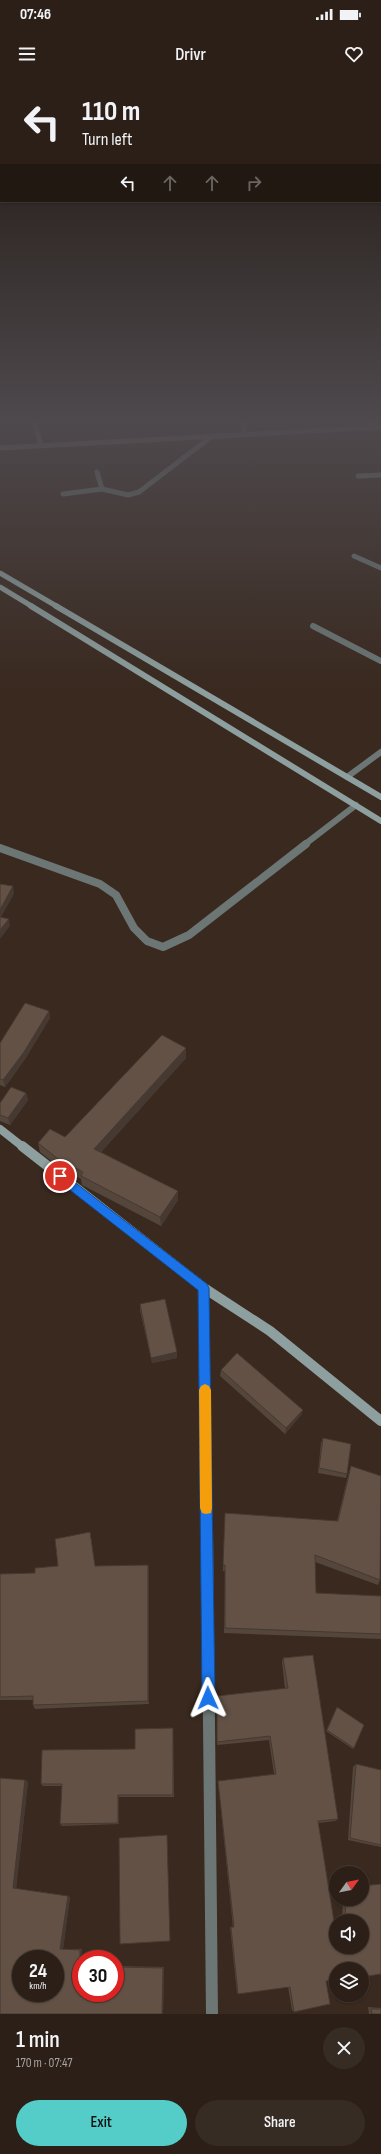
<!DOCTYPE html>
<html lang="en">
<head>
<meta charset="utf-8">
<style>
	body { margin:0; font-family:"Sofia Sans Condensed",sans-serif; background:#372c24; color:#f1f3f6; height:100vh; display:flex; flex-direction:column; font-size:15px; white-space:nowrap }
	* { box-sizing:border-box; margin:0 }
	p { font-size:13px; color:#a6a2a1 }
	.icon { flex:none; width:22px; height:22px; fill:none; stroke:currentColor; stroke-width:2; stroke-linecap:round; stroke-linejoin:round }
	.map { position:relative; height:1934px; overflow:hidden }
	.details { display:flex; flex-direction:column; background:#2b1f17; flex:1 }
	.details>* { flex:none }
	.top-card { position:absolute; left:0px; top:0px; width:381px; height:122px; box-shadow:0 1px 3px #0004,0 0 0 1px #473d36; background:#2b1f17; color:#f1f3f6; overflow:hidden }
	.needle { width:26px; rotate:57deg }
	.controls { position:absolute; left:329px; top:1786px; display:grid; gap:8px }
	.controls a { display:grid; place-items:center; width:40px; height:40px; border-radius:50%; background:#2b1f17; box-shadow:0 1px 3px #0004,0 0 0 1px #473d36; font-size:20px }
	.speed { position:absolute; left:12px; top:1870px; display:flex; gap:8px; font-size:20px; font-weight:700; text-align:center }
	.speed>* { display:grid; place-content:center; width:52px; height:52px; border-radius:50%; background:#2b1f17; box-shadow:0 1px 3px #0004,0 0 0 1px #473d36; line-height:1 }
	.speed small { font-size:10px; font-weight:400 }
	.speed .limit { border:6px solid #d22; background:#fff; color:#111 }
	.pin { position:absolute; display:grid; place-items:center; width:34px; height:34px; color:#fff; margin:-17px; border:2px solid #fff; border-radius:50%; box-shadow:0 1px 4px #0007 }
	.me { position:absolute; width:44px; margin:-22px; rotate:359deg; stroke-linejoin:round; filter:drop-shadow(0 0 3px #0008) }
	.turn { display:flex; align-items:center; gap:14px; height:84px; padding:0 16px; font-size:18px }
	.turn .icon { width:52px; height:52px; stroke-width:2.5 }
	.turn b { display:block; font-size:28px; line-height:34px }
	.lanes { display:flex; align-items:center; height:38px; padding:0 16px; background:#0003; justify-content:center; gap:20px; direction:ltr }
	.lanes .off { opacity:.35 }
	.round { display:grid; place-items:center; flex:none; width:42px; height:42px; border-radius:21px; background:#372c24 }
	.headline { display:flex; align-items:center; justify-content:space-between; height:68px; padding:0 16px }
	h1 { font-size:24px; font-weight:600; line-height:30px }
	.primary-button { display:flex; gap:8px; margin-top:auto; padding:8px 16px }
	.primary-button a { flex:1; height:46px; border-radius:24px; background:#54cdc8; color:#111; font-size:16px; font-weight:600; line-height:46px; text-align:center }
	.primary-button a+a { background:#372c24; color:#f1f3f6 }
	.status { display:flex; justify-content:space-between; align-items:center; height:28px; padding:0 20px; background:#2b1f17; direction:ltr }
	.status svg { height:11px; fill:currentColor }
	header { display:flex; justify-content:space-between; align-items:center; height:52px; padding:0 16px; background:#2b1f17; font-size:18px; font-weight:600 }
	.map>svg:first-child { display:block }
</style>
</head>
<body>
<div class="status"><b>07:46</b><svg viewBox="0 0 49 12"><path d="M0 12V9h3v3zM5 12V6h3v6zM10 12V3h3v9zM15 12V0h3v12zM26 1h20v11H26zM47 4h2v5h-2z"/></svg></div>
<header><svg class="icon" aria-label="menu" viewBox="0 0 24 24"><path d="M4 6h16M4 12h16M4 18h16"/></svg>Drivr<svg class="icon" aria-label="heart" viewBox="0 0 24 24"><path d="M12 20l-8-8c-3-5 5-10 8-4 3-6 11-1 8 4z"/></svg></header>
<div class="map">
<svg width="381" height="1934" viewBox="0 0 381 1934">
	<rect width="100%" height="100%" fill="#39291f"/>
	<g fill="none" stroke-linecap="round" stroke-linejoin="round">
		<g stroke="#6b7675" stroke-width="5">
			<path d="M 33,338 L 41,365"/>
			<path d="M 244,338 L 244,354"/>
			<path d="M 367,338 L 373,348"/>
			<path d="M 0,368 L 381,347"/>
			<path d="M 97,392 L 102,409"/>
			<path d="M 358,396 L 381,395"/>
			<path d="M 63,414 L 102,409 L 128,415 L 139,412 L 212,356"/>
			<path d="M 354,476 L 381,488"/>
		</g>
		<g stroke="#6b7675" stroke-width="6">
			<path d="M 313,546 L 381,581"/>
			<path d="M 347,697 L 381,672"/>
			<path d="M 304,765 L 356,725"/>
		</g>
		<path stroke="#6b7675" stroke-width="8" d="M 0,768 L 100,804 L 116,815 L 134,848 L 147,861 L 163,867 L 189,855 L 306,764"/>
		<path stroke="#6b7675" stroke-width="10" d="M 204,1208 L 207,1450"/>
		<path stroke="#6b7675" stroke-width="12" d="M 207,1449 L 212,1934"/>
		<g stroke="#8d9f9e" stroke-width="5">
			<path d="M 0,493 L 58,527"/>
			<path d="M 0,507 L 33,527"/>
		</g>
		<g stroke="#8d9f9e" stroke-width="6">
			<path d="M 31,526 L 381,741"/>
			<path d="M 56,526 L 381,717"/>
		</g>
		<path stroke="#8d9f9e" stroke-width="8" d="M 0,1049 L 23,1067"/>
		<path stroke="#8d9f9e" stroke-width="10" d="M 22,1066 L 204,1208 L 270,1251 L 381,1341"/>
	</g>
	<g fill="#55463c">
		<path d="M 49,931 L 50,938 L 25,979 L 5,1007 L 0,1005 L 0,963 Z"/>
		<path d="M 186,968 L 186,978 L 101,1072 L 178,1111 L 178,1120 L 161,1146 L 82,1105 L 81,1099 L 60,1088 L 40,1072 L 38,1063 L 65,1057 Z"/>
		<path d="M 26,1013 L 28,1020 L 10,1045 L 0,1041 L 0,1023 Z"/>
		<path d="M 140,1224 L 177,1272 L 177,1278 L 152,1283 L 140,1230 Z"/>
		<path d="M 221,1290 L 303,1330 L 301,1335 L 285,1354 L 220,1296 Z"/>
		<path d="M 323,1358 L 347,1394 L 346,1398 L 318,1393 L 321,1363 Z"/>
		<path d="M 351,1386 L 380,1500 L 378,1505 L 315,1482 L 316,1513 L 381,1516 L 381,1559 L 224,1553 L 225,1491 L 223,1491 L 225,1439 L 337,1441 L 349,1392 Z"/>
		<path d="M 91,1458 L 95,1486 L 148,1485 L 149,1491 L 149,1624 L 35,1629 L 33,1625 L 33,1620 L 0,1620 L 0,1494 L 35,1493 L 58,1486 Z"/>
		<path d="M 313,1575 L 338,1739 L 335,1741 L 318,1743 L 336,1854 L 336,1867 L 362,1867 L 362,1841 L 342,1841 L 343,1819 L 362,1819 L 362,1806 L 381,1804 L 381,1894 L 362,1897 L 362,1889 L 336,1889 L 336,1900 L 326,1901 L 330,1924 L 294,1932 L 292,1930 L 288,1907 L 238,1914 L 237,1913 L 230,1847 L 233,1847 L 218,1703 L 218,1701 L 274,1694 L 269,1660 L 217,1665 L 217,1616 L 285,1609 L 282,1582 L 283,1578 Z"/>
		<path d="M 337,1627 L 354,1668 L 353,1669 L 326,1651 Z"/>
		<path d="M 173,1648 L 174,1717 L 119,1717 L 119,1744 L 62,1746 L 60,1744 L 62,1706 L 43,1706 L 41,1704 L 135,1669 Z"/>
		<path d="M 356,1684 L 381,1690 L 381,1767 L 348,1760 L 353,1687 Z"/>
		<path d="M 25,1700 L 28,1702 L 16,1809 L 70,1817 L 63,1869 L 82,1869 L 82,1879 L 81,1879 L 81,1913 L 115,1913 L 115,1886 L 164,1887 L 163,1934 L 0,1934 Z"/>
		<path d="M 368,1927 L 381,1928 L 381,1934 L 369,1934 Z"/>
	</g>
	<g fill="#453931">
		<path d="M 13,806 L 14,814 L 0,839 L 0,830 Z"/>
		<path d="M 9,839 L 10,846 L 0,859 L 0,850 Z"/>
		<path d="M 49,931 L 50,938 L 25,979 L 5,1007 L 3,1000 Z"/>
		<path d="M 186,968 L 186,978 L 96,1078 L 94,1069 Z"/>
		<path d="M 26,1013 L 28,1020 L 10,1045 L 8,1038 Z"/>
		<path d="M 178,1111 L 178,1120 L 161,1146 L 160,1137 Z"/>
		<path d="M 177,1272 L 177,1278 L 152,1283 L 151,1278 Z"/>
		<path d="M 303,1330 L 301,1335 L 285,1354 L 286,1348 Z"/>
		<path d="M 148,1485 L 149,1491 L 149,1624 L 148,1621 Z"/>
		<path d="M 25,1700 L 28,1702 L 16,1809 L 13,1808 Z"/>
		<path d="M 118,1715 L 119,1717 L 119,1744 L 118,1743 Z"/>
		<path d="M 68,1816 L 70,1817 L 63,1869 L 60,1869 Z"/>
		<path d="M 82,1869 L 82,1879 L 81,1879 L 81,1886 L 80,1886 L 80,1870 Z"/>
		<path d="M 164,1887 L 163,1934 L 162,1934 L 163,1888 Z"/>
	</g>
	<g fill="#635146" stroke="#453931" fill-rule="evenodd">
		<path d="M 0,804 L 13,806 L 0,830 Z"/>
		<path d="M 0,837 L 9,839 L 0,850 Z"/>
		<path d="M 25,923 L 49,931 L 24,972 L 3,1000 L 0,999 L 0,963 Z"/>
		<path d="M 162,955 L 186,968 L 94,1069 L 178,1111 L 160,1137 L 81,1096 L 83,1092 L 58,1079 L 38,1063 L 50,1049 L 65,1057 Z"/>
		<path d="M 11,1007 L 26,1013 L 8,1038 L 0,1035 L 0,1023 Z"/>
		<path d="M 165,1219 L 177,1272 L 151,1278 L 140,1224 Z"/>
		<path d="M 237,1273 L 303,1330 L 286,1348 L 221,1290 Z"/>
		<path d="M 323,1358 L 351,1364 L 347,1394 L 319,1388 Z"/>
		<path d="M 351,1386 L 381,1396 L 380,1500 L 315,1475 L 316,1513 L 381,1516 L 381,1554 L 225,1548 L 225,1485 L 223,1485 L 225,1433 L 338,1441 Z"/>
		<path d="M 90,1452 L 95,1486 L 148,1485 L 148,1621 L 33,1625 L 33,1616 L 0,1617 L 0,1494 L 35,1493 L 35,1488 L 58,1486 L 55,1459 Z"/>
		<path d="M 313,1575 L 338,1739 L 318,1741 L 336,1854 L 336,1867 L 362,1867 L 362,1841 L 345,1841 L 346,1819 L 362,1819 L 362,1806 L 381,1804 L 381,1894 L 362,1897 L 362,1889 L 336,1889 L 336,1900 L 326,1901 L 330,1924 L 294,1932 L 290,1907 L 238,1914 L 231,1847 L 234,1847 L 218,1701 L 276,1694 L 270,1656 L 217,1662 L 217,1616 L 288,1608 L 283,1578 Z"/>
		<path d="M 337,1627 L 364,1645 L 354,1668 L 327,1650 Z"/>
		<path d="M 173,1648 L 173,1715 L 118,1715 L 118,1743 L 60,1744 L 62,1704 L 41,1704 L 42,1670 L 135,1669 L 135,1649 Z"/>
		<path d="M 356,1684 L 381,1690 L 381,1765 L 350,1758 Z"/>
		<path d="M 0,1698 L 25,1700 L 13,1808 L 68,1816 L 60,1869 L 80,1870 L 80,1886 L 81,1886 L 81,1913 L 115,1913 L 115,1887 L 163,1888 L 162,1934 L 0,1934 ZM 21,1879 L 55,1879 L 55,1913 L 21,1913 Z"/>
		<path d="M 167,1755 L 170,1861 L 120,1864 L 119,1758 Z"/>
		<path d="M 371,1929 L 381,1929 L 381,1934 L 372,1934 Z"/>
	</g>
	<linearGradient id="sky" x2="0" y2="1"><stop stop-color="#1f1711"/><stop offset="0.56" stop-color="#4e494d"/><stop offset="1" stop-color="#4e494d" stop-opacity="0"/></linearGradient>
	<rect width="381" height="609" fill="url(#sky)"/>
	<path fill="#1a73e8" stroke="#114b97" d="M 60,1091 L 207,1204 L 209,1208 L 215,1618 L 213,1623 L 208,1625 L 204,1623 L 202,1618 L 198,1210 L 56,1099 L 56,1093 Z"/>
	<path fill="#f59e0b" d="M 205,1304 L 209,1306 L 211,1310 L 212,1428 L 211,1433 L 206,1434 L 202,1433 L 200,1428 L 199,1310 L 201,1306 Z"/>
</svg>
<div class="controls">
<a><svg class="needle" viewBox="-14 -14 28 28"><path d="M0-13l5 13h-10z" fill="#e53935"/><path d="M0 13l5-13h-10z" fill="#a6a2a1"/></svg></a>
<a><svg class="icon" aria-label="sound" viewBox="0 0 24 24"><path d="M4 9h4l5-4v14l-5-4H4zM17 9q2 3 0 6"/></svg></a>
<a><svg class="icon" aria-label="layers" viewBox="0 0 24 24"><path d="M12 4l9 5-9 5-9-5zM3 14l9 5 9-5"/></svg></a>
</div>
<div class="speed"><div>24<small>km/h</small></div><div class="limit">30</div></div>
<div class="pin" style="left:60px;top:1096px;background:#d93025"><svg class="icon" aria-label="arrive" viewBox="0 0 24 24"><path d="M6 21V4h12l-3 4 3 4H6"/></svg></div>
<svg class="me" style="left:208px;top:1618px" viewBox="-20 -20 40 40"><path d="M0-17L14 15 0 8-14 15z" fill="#1a73e8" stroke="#fff" stroke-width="4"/></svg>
<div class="top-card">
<div class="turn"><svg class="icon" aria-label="left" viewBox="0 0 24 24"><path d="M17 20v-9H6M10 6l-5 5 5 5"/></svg><div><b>110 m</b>Turn left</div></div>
<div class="lanes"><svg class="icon" aria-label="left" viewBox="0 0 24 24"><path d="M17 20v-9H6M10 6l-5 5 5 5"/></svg><svg class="icon off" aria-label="ahead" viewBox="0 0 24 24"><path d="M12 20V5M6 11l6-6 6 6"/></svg><svg class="icon off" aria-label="ahead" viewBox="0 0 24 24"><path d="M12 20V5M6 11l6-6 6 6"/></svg><svg class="icon off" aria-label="right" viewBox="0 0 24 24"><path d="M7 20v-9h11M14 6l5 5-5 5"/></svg></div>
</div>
</div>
<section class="details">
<div class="headline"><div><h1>1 min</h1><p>170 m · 07:47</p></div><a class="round"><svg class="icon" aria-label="close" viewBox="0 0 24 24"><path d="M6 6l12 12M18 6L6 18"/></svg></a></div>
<div class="primary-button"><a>Exit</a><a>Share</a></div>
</section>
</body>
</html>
